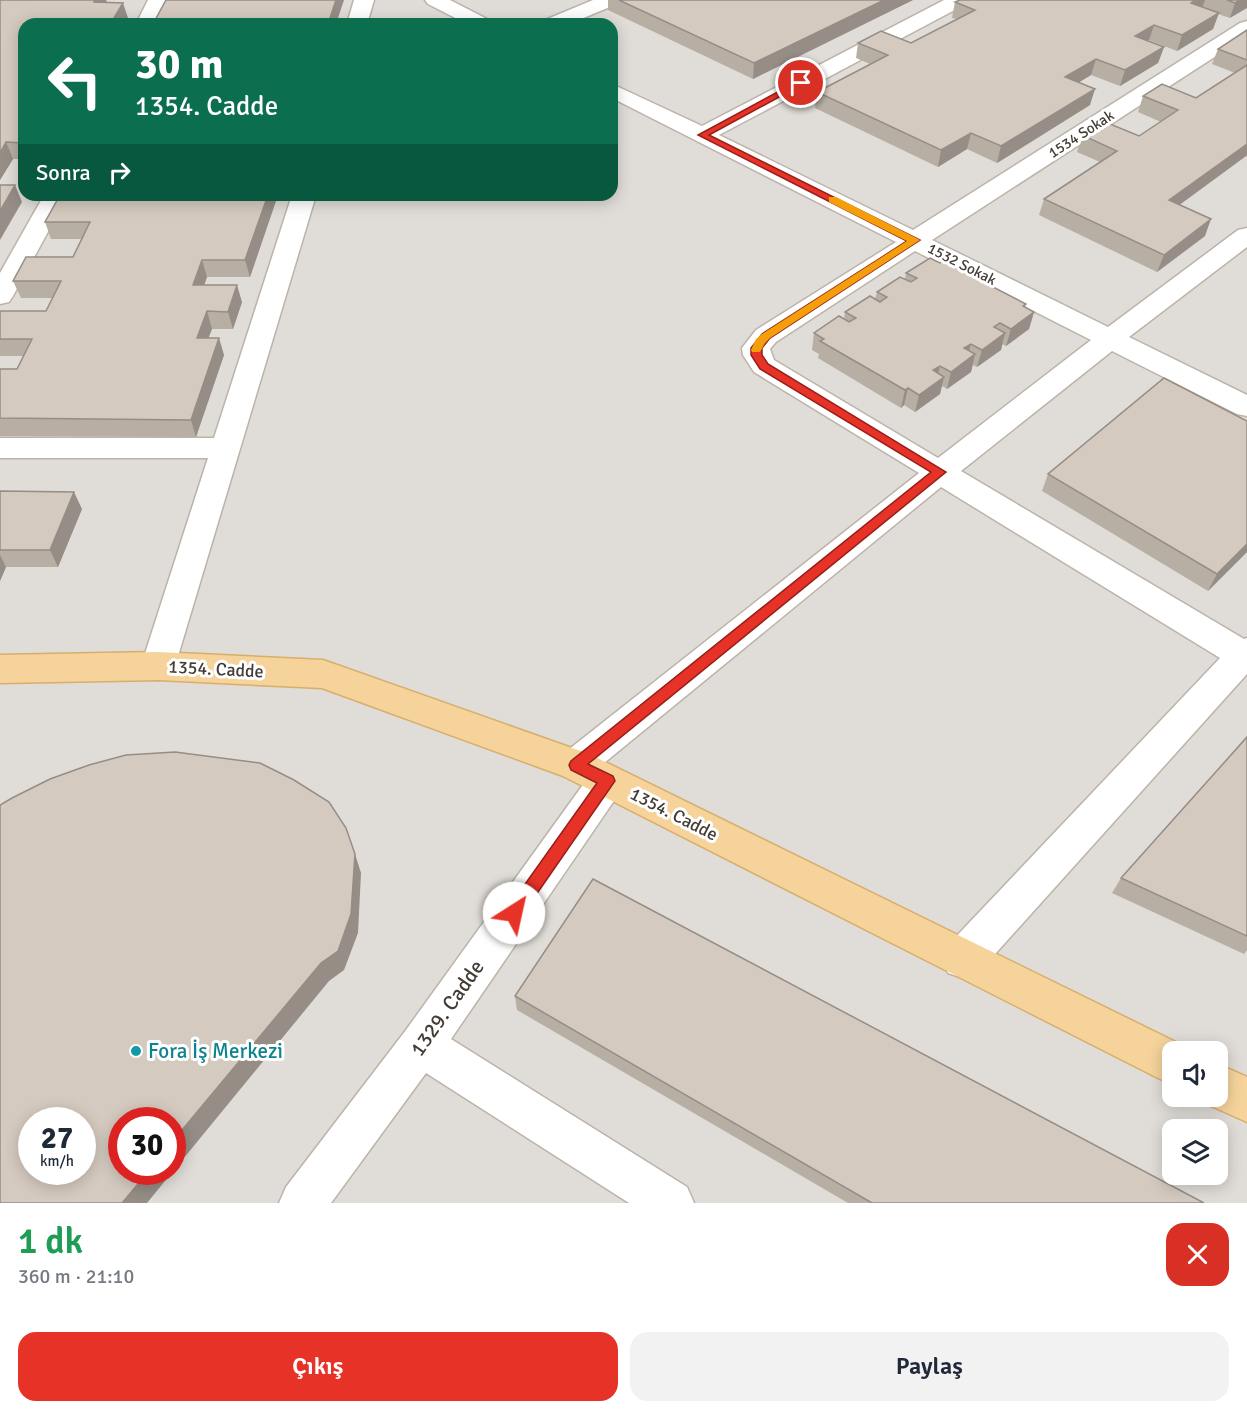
<!DOCTYPE html>
<html lang="tr">
<head>
<meta charset="utf-8">
<style>
	body { margin:0; font-family:Signika,sans-serif; background:#f2f2f3; color:#1f2937; height:100vh; display:flex; flex-direction:column; font-size:22px; white-space:nowrap }
	* { box-sizing:border-box; margin:0 }
	p { font-size:20px; color:#747a83 }
	.icon { flex:none; width:33px; height:33px; fill:none; stroke:currentColor; stroke-width:2; stroke-linecap:round; stroke-linejoin:round }
	.map { position:relative; height:1203px; overflow:hidden }
	.drawer { display:flex; flex-direction:column; background:#fff; flex:1 }
	.drawer>* { flex:none }
	.hud { position:absolute; left:18px; top:18px; width:600px; height:183px; border-radius:18px; box-shadow:0 3px 15px #0003; background:#0b6e4f; color:#fff; overflow:hidden }
	.fabs { position:absolute; left:1162px; top:1041px; display:grid; gap:12px }
	.fabs a { display:grid; place-items:center; width:66px; height:66px; border-radius:12px; background:#fff; box-shadow:0 3px 15px #0003; font-size:30px }
	.speed { position:absolute; left:18px; top:1107px; display:flex; gap:12px; font-size:30px; font-weight:700; text-align:center }
	.speed>* { display:grid; place-content:center; width:78px; height:78px; border-radius:50%; background:#fff; box-shadow:0 3px 15px #0003; line-height:1 }
	.speed small { font-size:15px; font-weight:400 }
	.speed .limit { border:9px solid #d22; background:#fff; color:#111 }
	.pin { position:absolute; display:grid; place-items:center; width:51px; height:51px; color:#fff; margin:-26px; border:3px solid #fff; border-radius:50%; box-shadow:0 2px 6px #0007 }
	.me { position:absolute; width:66px; margin:-33px; rotate:35deg; stroke-linejoin:round; filter:drop-shadow(0 0 4px #0008) }
	.turn { display:flex; align-items:center; gap:21px; height:126px; padding:0 18px; font-size:27px }
	.turn .icon { width:78px; height:78px; stroke-width:2.5 }
	.turn b { display:block; font-size:42px; line-height:51px }
	.then { display:flex; align-items:center; height:57px; padding:0 18px; background:#0003; gap:12px; font-size:22px }
	.round { display:grid; place-items:center; flex:none; width:63px; height:63px; border-radius:18px; background:#f2f2f3 }
	.headline { display:flex; align-items:center; justify-content:space-between; height:102px; padding:0 18px }
	h1 { font-size:36px; font-weight:600; line-height:45px; color:#1e9e55 }
	.button { display:flex; gap:12px; margin-top:auto; padding:12px 18px }
	.button a { flex:1; height:69px; border-radius:18px; background:#e63227; color:#fff; font-size:24px; font-weight:600; line-height:69px; text-align:center }
	.button a+a { background:#f2f2f3; color:#1f2937 }
	.map>svg:first-child { display:block }
</style>
</head>
<body>
<div class="map">
<svg width="1247" height="1203" viewBox="0 0 1247 1203">
	<rect width="100%" height="100%" fill="#f1ede6"/>
	<path fill="#e0dcd7" fill-rule="evenodd" d="M 0,0 L 1247,0 L 1247,1203 L 0,1203 ZM 24,24 L 612,24 L 612,195 L 24,195 ZM 1173,1052 L 1218,1052 L 1218,1096 L 1173,1096 ZM 32,1120 L 82,1120 L 82,1172 L 32,1172 ZM 122,1120 L 172,1120 L 172,1172 L 122,1172 ZM 1173,1130 L 1218,1130 L 1218,1174 L 1173,1174 Z"/>
	<g fill="none" stroke-linecap="round" stroke-linejoin="round">
		<defs>
			<g id="minor">
				<path d="M 148,0 L 168,0 L 156,24 L 136,24 Z"/>
				<path d="M 354,0 L 374,0 L 367,24 L 347,24 Z"/>
				<path d="M 425,0 L 450,0 L 489,20 L 492,24 L 467,24 L 428,4 Z"/>
				<path d="M 593,0 L 620,0 L 617,4 L 569,24 L 542,24 L 545,20 Z"/>
				<path d="M 944,0 L 969,0 L 966,4 L 719,135 L 913,230 L 1240,23 L 1247,21 L 1247,36 L 932,240 L 1108,327 L 1238,230 L 1247,228 L 1247,247 L 1129,337 L 1247,395 L 1247,416 L 1237,414 L 1112,351 L 961,471 L 1244,639 L 1247,638 L 1247,674 L 978,973 L 963,978 L 948,973 L 942,959 L 948,945 L 1220,658 L 941,487 L 598,768 L 607,765 L 620,770 L 626,781 L 620,792 L 451,1039 L 687,1187 L 694,1203 L 629,1203 L 426,1073 L 331,1203 L 279,1203 L 286,1187 L 406,1030 L 590,775 L 576,780 L 563,776 L 558,765 L 563,754 L 919,473 L 754,372 L 743,355 L 742,348 L 756,330 L 896,242 L 612,98 L 612,84 L 702,126 ZM 915,251 L 1091,340 L 938,458 L 774,360 L 770,349 L 776,342 Z"/>
				<path d="M 44,195 L 68,195 L 13,296 L 9,302 L 0,304 L 0,273 Z"/>
				<path d="M 292,195 L 316,195 L 175,666 L 170,676 L 158,680 L 146,676 L 141,666 L 208,458 L 0,458 L 0,438 L 214,438 Z"/>
			</g>
			<g id="major">
				<path d="M 158,652 L 323,660 L 589,754 L 1188,1048 L 1190,1052 L 1173,1052 L 1173,1085 L 1158,1078 L 563,776 L 322,688 L 158,680 L 0,683 L 0,655 Z"/>
				<path d="M 1218,1064 L 1247,1077 L 1247,1122 L 1202,1102 L 1200,1096 L 1218,1096 Z"/>
			</g>
		</defs>
		<use href="#minor" stroke="#bcb3a9" stroke-width="3"/>
		<use href="#major" stroke="#d8ae6c" stroke-width="3"/>
		<use href="#minor" fill="#fff" fill-rule="evenodd"/>
		<use href="#major" fill="#f5d39b" fill-rule="evenodd"/>
	</g>
	<g fill="#b7aea4">
		<path d="M 0,0 L 106,0 L 107,2 L 128,18 L 124,24 L 24,24 L 24,159 L 13,159 L 0,180 Z"/>
		<path d="M 608,0 L 913,0 L 753,79 L 608,10 Z"/>
		<path d="M 960,0 L 1247,0 L 1230,18 L 1218,14 L 1213,29 L 1177,51 L 1149,40 L 1148,41 L 1164,47 L 1158,63 L 1120,86 L 1091,75 L 1078,83 L 1090,105 L 997,163 L 967,149 L 938,167 L 815,108 L 817,92 L 870,64 L 856,58 L 858,43 L 911,43 L 957,19 L 952,18 L 955,2 Z"/>
		<path d="M 1247,30 L 1247,157 L 1246,156 L 1179,205 L 1205,236 L 1157,272 L 1039,215 L 1044,199 L 1100,162 L 1077,152 L 1082,135 L 1139,136 L 1161,122 L 1138,112 L 1143,96 L 1196,98 L 1235,73 L 1212,64 L 1218,49 Z"/>
		<path d="M 278,195 L 250,277 L 207,277 L 204,285 L 242,302 L 233,329 L 212,329 L 208,338 L 224,355 L 196,437 L 0,436 L 0,369 L 17,369 L 24,356 L 0,356 L 0,311 L 46,311 L 53,298 L 21,298 L 13,281 L 73,257 L 82,239 L 51,239 L 45,222 Z"/>
		<path d="M 906,273 L 1026,304 L 1025,308 L 1034,312 L 1029,329 L 1006,346 L 1002,344 L 1001,350 L 977,367 L 973,365 L 971,372 L 947,389 L 942,386 L 940,394 L 915,412 L 904,405 L 901,408 L 818,358 L 819,354 L 812,350 L 814,333 L 844,319 L 845,312 L 875,299 L 877,292 L 905,279 Z"/>
		<path d="M 1048,474 L 1247,552 L 1208,591 L 1042,491 Z"/>
		<path d="M 0,491 L 82,509 L 58,567 L 6,567 L 0,581 Z"/>
		<path d="M 1247,737 L 1247,950 L 1244,954 L 1112,893 L 1121,878 Z"/>
		<path d="M 515,996 L 1204,1203 L 848,1203 L 517,1010 Z"/>
	</g>
	<g fill="#958d86">
		<path d="M 95,0 L 106,0 L 107,3 L 94,2 Z"/>
		<path d="M 336,0 L 344,0 L 336,24 L 328,24 Z"/>
		<path d="M 884,0 L 913,0 L 753,79 L 754,63 Z"/>
		<path d="M 1195,0 L 1205,0 L 1202,8 L 1191,3 Z"/>
		<path d="M 1240,0 L 1247,0 L 1247,8 L 1230,18 L 1235,3 Z"/>
		<path d="M 123,3 L 128,18 L 124,24 L 112,24 L 111,23 Z"/>
		<path d="M 1219,13 L 1213,29 L 1177,51 L 1182,35 Z"/>
		<path d="M 1154,25 L 1149,40 L 1130,52 L 1135,36 Z"/>
		<path d="M 1164,47 L 1158,63 L 1120,86 L 1125,70 Z"/>
		<path d="M 1096,59 L 1091,75 L 1061,93 L 1065,77 Z"/>
		<path d="M 1095,89 L 1090,105 L 997,163 L 1001,146 Z"/>
		<path d="M 971,133 L 967,149 L 938,167 L 941,150 Z"/>
		<path d="M 6,142 L 13,159 L 0,180 L 0,153 Z"/>
		<path d="M 1247,144 L 1247,154 L 1246,156 L 1163,217 L 1169,200 Z"/>
		<path d="M 15,185 L 22,202 L 0,240 L 0,211 Z"/>
		<path d="M 268,195 L 278,195 L 250,277 L 245,260 Z"/>
		<path d="M 1211,219 L 1205,236 L 1157,272 L 1164,255 Z"/>
		<path d="M 202,260 L 207,277 L 198,302 L 193,285 Z"/>
		<path d="M 237,285 L 242,302 L 233,329 L 228,312 Z"/>
		<path d="M 207,311 L 212,329 L 202,355 L 197,338 Z"/>
		<path d="M 1034,312 L 1029,329 L 1006,346 L 1011,329 Z"/>
		<path d="M 1005,333 L 1001,350 L 977,367 L 982,350 Z"/>
		<path d="M 219,338 L 224,355 L 196,437 L 191,420 Z"/>
		<path d="M 971,344 L 966,361 L 975,354 L 971,372 L 947,389 L 951,372 L 964,348 Z"/>
		<path d="M 940,366 L 936,383 L 944,377 L 940,394 L 915,412 L 919,395 L 933,370 Z"/>
		<path d="M 908,388 L 904,405 L 901,408 L 905,390 Z"/>
		<path d="M 74,492 L 82,509 L 58,567 L 50,550 Z"/>
		<path d="M 1247,544 L 1247,552 L 1208,591 L 1217,574 Z"/>
		<path d="M 0,555 L 6,567 L 0,581 Z"/>
		<path d="M 355,854 L 361,873 L 358,933 L 344,970 L 329,981 L 147,1203 L 122,1203 L 148,1172 L 172,1172 L 172,1142 Z"/>
	</g>
	<g fill="#d5cabf" stroke="#958d86" stroke-width="1.5" fill-rule="evenodd">
		<path d="M 0,0 L 95,0 L 94,2 L 123,3 L 111,23 L 81,23 L 80,24 L 24,24 L 24,143 L 6,142 L 0,153 Z"/>
		<path d="M 166,0 L 336,0 L 328,24 L 153,24 Z"/>
		<path d="M 619,0 L 884,0 L 754,63 Z"/>
		<path d="M 960,0 L 1195,0 L 1191,3 L 1219,13 L 1182,35 L 1154,25 L 1135,36 L 1164,47 L 1125,70 L 1096,59 L 1065,77 L 1095,89 L 1001,146 L 971,133 L 941,150 L 817,92 L 888,55 L 858,43 L 881,31 L 911,43 L 975,10 L 955,2 Z"/>
		<path d="M 1227,0 L 1240,0 L 1235,3 Z"/>
		<path d="M 1247,30 L 1247,60 L 1218,49 Z"/>
		<path d="M 1247,65 L 1247,144 L 1169,200 L 1211,219 L 1164,255 L 1044,199 L 1117,151 L 1082,135 L 1103,121 L 1139,136 L 1178,110 L 1143,96 L 1162,84 L 1196,98 Z"/>
		<path d="M 0,185 L 15,185 L 0,211 Z"/>
		<path d="M 60,195 L 268,195 L 245,260 L 202,260 L 193,285 L 237,285 L 228,312 L 207,311 L 197,338 L 219,338 L 191,420 L 0,418 L 0,369 L 17,369 L 32,339 L 0,339 L 0,311 L 46,311 L 61,281 L 13,281 L 26,257 L 73,257 L 90,222 L 45,222 Z"/>
		<path d="M 930,258 L 940,263 L 943,261 L 1026,304 L 1023,306 L 1034,312 L 1011,329 L 1000,323 L 994,327 L 1005,333 L 982,350 L 971,344 L 964,348 L 975,354 L 951,372 L 940,366 L 933,370 L 944,377 L 919,395 L 908,388 L 905,390 L 820,341 L 824,339 L 814,333 L 839,316 L 849,322 L 856,318 L 845,312 L 870,296 L 880,302 L 887,297 L 877,292 L 900,277 L 911,282 L 917,278 L 906,273 Z"/>
		<path d="M 1164,378 L 1247,421 L 1247,544 L 1217,574 L 1048,474 Z"/>
		<path d="M 0,491 L 74,492 L 50,550 L 0,550 Z"/>
		<path d="M 1247,737 L 1247,936 L 1121,878 Z"/>
		<path d="M 175,752 L 260,763 L 294,780 L 329,802 L 346,828 L 355,854 L 351,914 L 338,951 L 321,963 L 172,1142 L 172,1120 L 122,1120 L 122,1172 L 148,1172 L 122,1203 L 0,1203 L 0,805 L 12,798 L 50,779 L 89,765 L 126,755 ZM 32,1120 L 82,1120 L 82,1172 L 32,1172 Z"/>
		<path d="M 593,879 L 1204,1203 L 872,1203 L 515,996 Z"/>
	</g>
	<path fill="#e63227" stroke="#962019" stroke-width="1.5" d="M 798,81 L 805,83 L 709,135 L 920,240 L 770,338 L 762,348 L 762,355 L 768,364 L 946,472 L 588,764 L 613,776 L 615,781 L 520,918 L 514,920 L 508,918 L 506,913 L 508,908 L 597,783 L 571,770 L 569,765 L 571,761 L 931,472 L 760,369 L 751,355 L 751,348 L 762,334 L 907,241 L 698,135 Z"/>
	<path fill="#f59e0b" d="M 829,197 L 836,197 L 920,240 L 770,338 L 765,343 L 760,352 L 752,352 L 751,350 L 756,339 L 762,334 L 907,241 L 829,202 Z"/>
	<circle fill="#0f9aa8" stroke="#fff" stroke-width="2" cx="136" cy="1051" r="6"/>
	<g text-anchor="middle" dominant-baseline="central" stroke-width="6" stroke-linejoin="round" paint-order="stroke">
		<g font-size="15" fill="#433d36" stroke="#fff">
			<text transform="translate(1081 134) rotate(-33)">1534 Sokak</text>
			<text transform="translate(962 264) rotate(27)">1532 Sokak</text>
		</g>
		<g font-size="18" fill="#433d36" stroke="#fff">
			<text transform="translate(216 669) rotate(3)">1354. Cadde</text>
			<text transform="translate(674 814) rotate(27)">1354. Cadde</text>
		</g>
		<g font-size="21" fill="#433d36" stroke="#fff">
			<text transform="translate(447 1008) rotate(-55)">1329. Cadde</text>
		</g>
		<g font-size="21" fill="#0d838f" stroke="#fff" text-anchor="start">
			<text x="148" y="1051">Fora İş Merkezi</text>
		</g>
	</g>
</svg>
<div class="fabs">
<a><svg class="icon" aria-label="sound" viewBox="0 0 24 24"><path d="M4 9h4l5-4v14l-5-4H4zM17 9q2 3 0 6"/></svg></a>
<a><svg class="icon" aria-label="layers" viewBox="0 0 24 24"><path d="M12 4l9 5-9 5-9-5zM3 14l9 5 9-5"/></svg></a>
</div>
<div class="speed"><div>27<small>km/h</small></div><div class="limit">30</div></div>
<div class="pin" style="left:801px;top:83px;background:#d93025"><svg class="icon" aria-label="arrive" viewBox="0 0 24 24"><path d="M6 21V4h12l-3 4 3 4H6"/></svg></div>
<svg class="me" style="left:514px;top:913px" viewBox="-20 -20 40 40"><circle r="19" fill="#fff"/><path d="M0-13L10 11 0 6-10 11z" fill="#e63227"/></svg>
<div class="hud">
<div class="turn"><svg class="icon" aria-label="left" viewBox="0 0 24 24"><path d="M17 20v-9H6M10 6l-5 5 5 5"/></svg><div><b>30 m</b>1354. Cadde</div></div>
<div class="then">Sonra<svg class="icon" aria-label="right" viewBox="0 0 24 24"><path d="M7 20v-9h11M14 6l5 5-5 5"/></svg></div>
</div>
</div>
<section class="drawer">
<div class="headline"><div><h1>1 dk</h1><p>360 m · 21:10</p></div><a class="round" style="background:#d93025;color:#fff"><svg class="icon" aria-label="close" viewBox="0 0 24 24"><path d="M6 6l12 12M18 6L6 18"/></svg></a></div>
<div class="button"><a>Çıkış</a><a>Paylaş</a></div>
</section>
</body>
</html>
